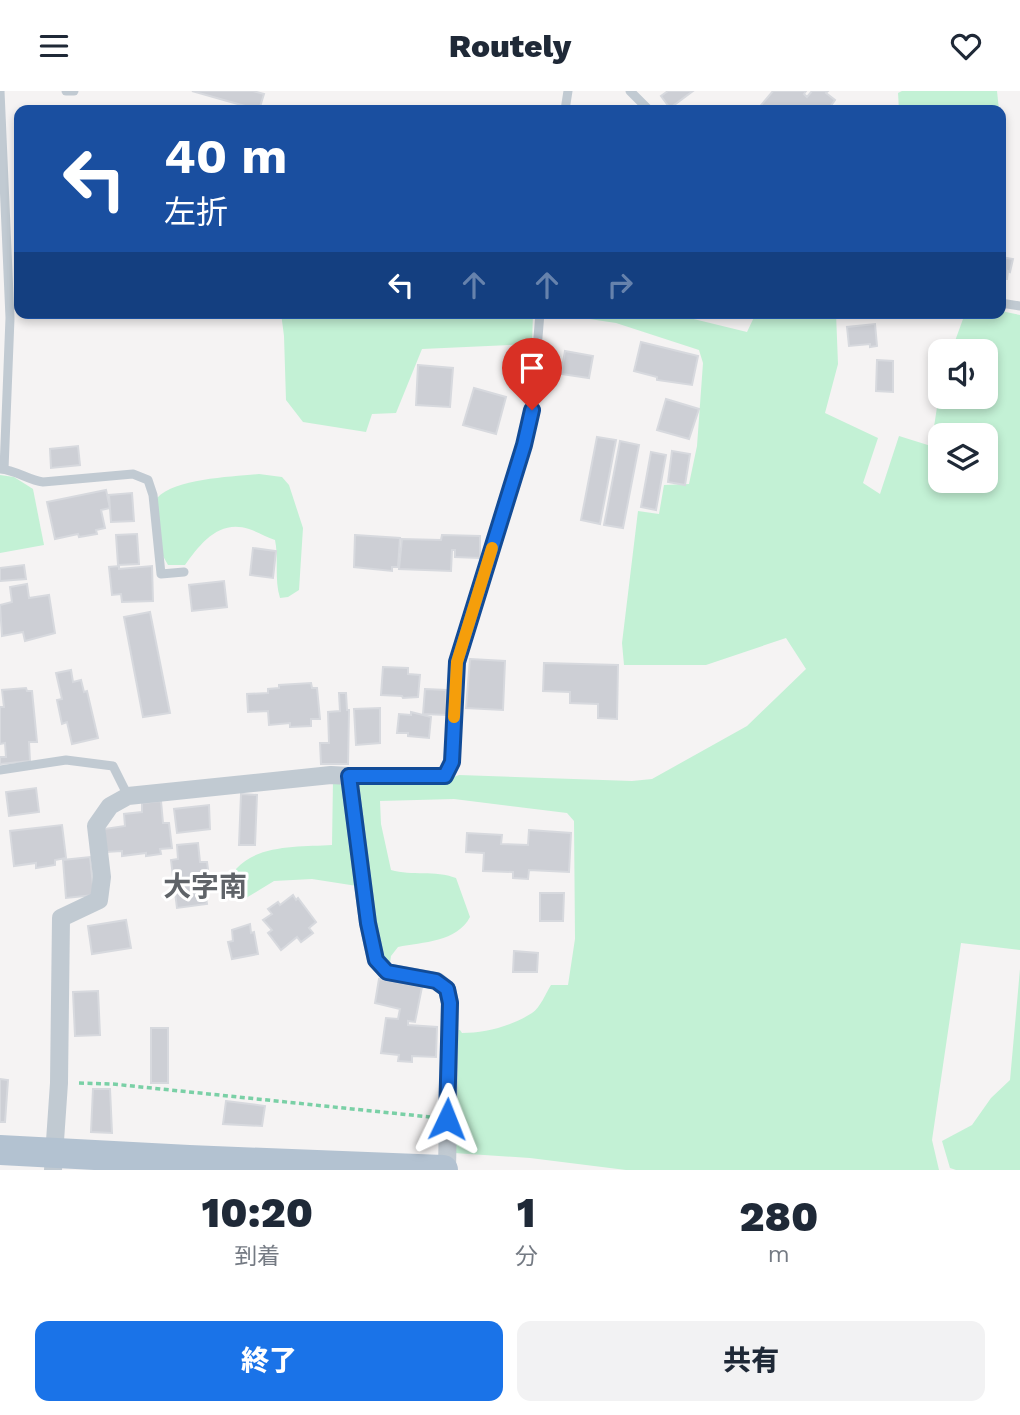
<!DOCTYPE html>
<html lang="ja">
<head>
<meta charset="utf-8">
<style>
	body { margin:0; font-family:"Work Sans","Noto Sans JP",sans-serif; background:#f2f2f3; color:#1f2937; height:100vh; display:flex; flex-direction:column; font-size:26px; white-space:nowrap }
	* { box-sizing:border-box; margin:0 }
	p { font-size:23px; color:#747a83 }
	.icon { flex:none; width:38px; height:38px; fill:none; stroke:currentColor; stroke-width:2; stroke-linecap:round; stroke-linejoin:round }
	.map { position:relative; height:1079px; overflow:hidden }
	.panel { display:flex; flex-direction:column; background:#fff; flex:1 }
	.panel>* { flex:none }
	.hud { position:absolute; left:14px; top:14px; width:992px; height:214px; border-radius:14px; box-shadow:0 4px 10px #0003; background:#1a4fa0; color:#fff; overflow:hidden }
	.fabs { position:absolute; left:928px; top:248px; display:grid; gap:14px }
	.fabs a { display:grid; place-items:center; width:70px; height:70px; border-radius:14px; background:#fff; box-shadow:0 4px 10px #0003; font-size:35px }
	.pin { position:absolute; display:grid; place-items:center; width:60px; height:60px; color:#fff; margin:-72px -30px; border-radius:50% 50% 50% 0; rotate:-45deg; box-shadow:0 0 7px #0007 }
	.pin .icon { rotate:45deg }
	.me { position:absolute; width:77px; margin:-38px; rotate:2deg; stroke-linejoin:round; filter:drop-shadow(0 0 5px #0008) }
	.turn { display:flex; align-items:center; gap:24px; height:147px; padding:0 35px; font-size:32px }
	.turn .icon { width:91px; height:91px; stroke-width:2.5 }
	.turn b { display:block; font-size:49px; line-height:60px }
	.lanes { display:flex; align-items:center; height:66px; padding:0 35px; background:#0003; justify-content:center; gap:35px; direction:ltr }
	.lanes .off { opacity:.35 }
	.eta { display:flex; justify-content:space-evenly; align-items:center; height:119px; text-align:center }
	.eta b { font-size:42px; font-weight:800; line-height:49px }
	.primary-button { display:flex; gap:14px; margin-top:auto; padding:14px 35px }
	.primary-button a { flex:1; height:80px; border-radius:14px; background:#1a73e8; color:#fff; font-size:28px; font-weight:800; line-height:80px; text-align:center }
	.primary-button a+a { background:#f2f2f3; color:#1f2937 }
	header { display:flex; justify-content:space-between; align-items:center; height:91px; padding:0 35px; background:#fff; font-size:32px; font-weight:800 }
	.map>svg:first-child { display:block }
</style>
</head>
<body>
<header><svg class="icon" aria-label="menu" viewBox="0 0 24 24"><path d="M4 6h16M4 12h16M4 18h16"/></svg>Routely<svg class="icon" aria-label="heart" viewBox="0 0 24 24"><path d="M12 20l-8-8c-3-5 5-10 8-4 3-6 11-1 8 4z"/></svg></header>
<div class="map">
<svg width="1020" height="1079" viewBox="0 0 1020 1079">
	<rect width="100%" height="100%" fill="#f5f3f3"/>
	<g fill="#c3f1d5" fill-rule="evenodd">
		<path d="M 902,0 L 997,0 L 999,19 L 899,19 L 898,2 Z"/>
		<path d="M 1001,220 L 1020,224 L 1020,859 L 961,852 L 932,1049 L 939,1079 L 626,1079 L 530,1067 L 454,1062 L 455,939 L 460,939 L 462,942 C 485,942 512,935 532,922 C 540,917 546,902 551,894 L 568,894 L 575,848 L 574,730 L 567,722 L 454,708 L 380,710 L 381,733 L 391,779 C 412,785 435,779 456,787 L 470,826 C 457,851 423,851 398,856 L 391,865 L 390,872 L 381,861 L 375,835 L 357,698 L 359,692 L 441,691 L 459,684 L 632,690 L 652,688 L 747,635 L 806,578 L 786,547 L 706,574 L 624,574 L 622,552 L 638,420 L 659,423 L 664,394 L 689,393 L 697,355 L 703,272 L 699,259 L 616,232 L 550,222 L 669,222 L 747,241 L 756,222 L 836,222 L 838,273 L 825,322 L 878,347 L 863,392 L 880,403 L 899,345 L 931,355 L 940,297 L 940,306 L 985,306 L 985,261 L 951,261 L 963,228 L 982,227 L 992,222 L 1001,222 ZM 940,345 L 985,345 L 985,390 L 940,390 Z"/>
		<path d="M 281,222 L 533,222 L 532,253 L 422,258 L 396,322 L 372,323 L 366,341 L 303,331 L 286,309 L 284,245 Z"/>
		<path d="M 259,383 L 282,386 L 289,394 L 303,437 L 299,499 L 288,506 L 280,507 C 274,488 279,468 275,449 C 266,446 258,441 249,438 C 219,428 200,453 185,474 L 168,474 L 163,465 L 157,407 C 176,387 232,386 259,383 Z"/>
		<path d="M 0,384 L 14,386 L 33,398 L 44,454 L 0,462 Z"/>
		<path d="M 333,689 L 344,694 L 357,795 L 312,788 L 274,790 L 246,807 L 236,801 L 236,778 C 258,753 301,756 332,754 Z"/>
		<path d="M 1020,878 L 1020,1079 L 956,1079 L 950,1077 L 942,1050 L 972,1034 L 991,1007 L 1010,989 Z"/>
	</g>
	<g fill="#cdcfd5" stroke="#d7d9de" stroke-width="2">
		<path d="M 192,0 L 253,0 L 264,3 L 259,19 Z"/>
		<path d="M 668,0 L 693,0 L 670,17 L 661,5 Z"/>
		<path d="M 773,0 L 806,0 L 804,3 L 807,6 L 812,0 L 828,0 L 826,2 L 835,9 L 828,19 L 757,19 Z"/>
		<path d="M 1001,166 L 1013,168 L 1010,181 L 1008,180 L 1007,188 L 1003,188 L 1002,191 Z"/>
		<path d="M 875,233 L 877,255 L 870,256 L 870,253 L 849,255 L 847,236 Z"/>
		<path d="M 641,251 L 698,265 L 692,294 L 657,289 L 657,286 L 634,280 Z"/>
		<path d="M 565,260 L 593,265 L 589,287 L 561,283 Z"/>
		<path d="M 877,269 L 893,270 L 893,301 L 876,300 Z"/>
		<path d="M 418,274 L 453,277 L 450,316 L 416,314 Z"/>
		<path d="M 474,297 L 506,306 L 496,343 L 463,334 Z"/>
		<path d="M 666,308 L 699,318 L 689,348 L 657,339 Z"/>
		<path d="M 597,346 L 616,349 L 600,433 L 581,429 Z"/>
		<path d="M 620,350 L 639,354 L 623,437 L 604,434 Z"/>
		<path d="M 78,355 L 80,374 L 51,377 L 50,358 Z"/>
		<path d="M 672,360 L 690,363 L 685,394 L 668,391 Z"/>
		<path d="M 651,361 L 666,364 L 656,419 L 641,416 Z"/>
		<path d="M 106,399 L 110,417 L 101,419 L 105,437 L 96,439 L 97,443 L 79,446 L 78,443 L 55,448 L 47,411 Z"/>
		<path d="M 132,402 L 134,430 L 111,431 L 109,404 Z"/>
		<path d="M 137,443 L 139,473 L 118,474 L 116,444 Z"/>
		<path d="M 355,444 L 400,447 L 398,476 L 392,476 L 392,480 L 354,476 Z"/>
		<path d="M 442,444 L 480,445 L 480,467 L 455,466 L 455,459 L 452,459 L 451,480 L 399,478 L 402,448 L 441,449 Z"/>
		<path d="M 253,457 L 276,460 L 273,487 L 250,484 Z"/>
		<path d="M 24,474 L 26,488 L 0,490 L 0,477 Z"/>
		<path d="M 119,475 L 119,478 L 152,475 L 153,510 L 122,511 L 121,503 L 112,504 L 109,476 Z"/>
		<path d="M 224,490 L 227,516 L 192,520 L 189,494 Z"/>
		<path d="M 27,493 L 29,507 L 49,504 L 55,542 L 25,550 L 23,541 L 2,545 L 0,514 L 12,511 L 10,496 Z"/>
		<path d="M 150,521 L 170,622 L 143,626 L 124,526 Z"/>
		<path d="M 470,568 L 505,570 L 503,619 L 466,617 Z"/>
		<path d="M 544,572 L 618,574 L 617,628 L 598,627 L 598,613 L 570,612 L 570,601 L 543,600 Z"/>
		<path d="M 383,576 L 408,577 L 408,583 L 420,584 L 418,606 L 403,607 L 402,605 L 381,604 Z"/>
		<path d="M 71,579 L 73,591 L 81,589 L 84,601 L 87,600 L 98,647 L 72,653 L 67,631 L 62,633 L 57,609 L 62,608 L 56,582 Z"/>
		<path d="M 311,592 L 312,597 L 317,597 L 320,628 L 311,628 L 311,635 L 290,636 L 290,632 L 269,634 L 268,620 L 248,621 L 247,603 L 268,602 L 268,598 L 279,597 L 279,594 Z"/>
		<path d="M 26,597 L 27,600 L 32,600 L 37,651 L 29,651 L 30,670 L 0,673 L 0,666 L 6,666 L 5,652 L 0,653 L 0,616 L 4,616 L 2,599 Z"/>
		<path d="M 425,598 L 446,599 L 447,624 L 423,623 Z"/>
		<path d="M 339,602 L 346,602 L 347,619 L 349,619 L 348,673 L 321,673 L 320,652 L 329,652 L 328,621 L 340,620 Z"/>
		<path d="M 380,617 L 380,652 L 356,654 L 354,618 Z"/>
		<path d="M 411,621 L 431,626 L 429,647 L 408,645 L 408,642 L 397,642 L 399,623 L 411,624 Z"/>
		<path d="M 36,697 L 39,721 L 9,725 L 6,701 Z"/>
		<path d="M 241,703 L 257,704 L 255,754 L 239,754 Z"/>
		<path d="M 161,710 L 163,732 L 169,732 L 172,757 L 160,758 L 161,763 L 146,765 L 146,762 L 122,765 L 122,760 L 106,761 L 104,738 L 125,735 L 124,723 L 142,721 L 142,712 Z"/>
		<path d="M 209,714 L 210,738 L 177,742 L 174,718 Z"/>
		<path d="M 62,734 L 66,767 L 55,769 L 55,774 L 36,777 L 36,772 L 14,775 L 10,740 Z"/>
		<path d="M 529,739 L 571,742 L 569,781 L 529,779 L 528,788 L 513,787 L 513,781 L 483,780 L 484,762 L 466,761 L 467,742 L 502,744 L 501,753 L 528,754 Z"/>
		<path d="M 198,752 L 200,771 L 207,771 L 210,793 L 204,794 L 207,813 L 177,817 L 171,769 L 178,768 L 177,754 Z"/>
		<path d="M 90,766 L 94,804 L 66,807 L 63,769 Z"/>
		<path d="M 540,802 L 564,802 L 563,830 L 540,830 Z"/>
		<path d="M 293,804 L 296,809 L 298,807 L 316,831 L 309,837 L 313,842 L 301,851 L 297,846 L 281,859 L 268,842 L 272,839 L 263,829 L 272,823 L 268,818 L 278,811 L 280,814 Z"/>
		<path d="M 126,829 L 131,857 L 92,863 L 88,835 Z"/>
		<path d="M 250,833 L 251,842 L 254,841 L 258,863 L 232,868 L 228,851 L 233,850 L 232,839 Z"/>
		<path d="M 514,860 L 538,862 L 537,881 L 513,881 Z"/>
		<path d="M 379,888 L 422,896 L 415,931 L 408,930 L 408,934 L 437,936 L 436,966 L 412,965 L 412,971 L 398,970 L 399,964 L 381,962 L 386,927 L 398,928 L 400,918 L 375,912 Z"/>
		<path d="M 98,900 L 100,944 L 75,945 L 73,901 Z"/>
		<rect x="151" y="937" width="17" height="55"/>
		<path d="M 0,988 L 8,989 L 5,1031 L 0,1031 Z"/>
		<path d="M 93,998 L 110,998 L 112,1042 L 91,1041 Z"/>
		<path d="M 226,1010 L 265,1015 L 262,1035 L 223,1033 Z"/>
	</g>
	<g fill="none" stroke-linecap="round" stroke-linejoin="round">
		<path stroke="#7ad0a6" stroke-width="3.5" stroke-dasharray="5 3.5" stroke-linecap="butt" d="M 79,992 L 113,993 L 430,1026"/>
		<g stroke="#c1cad2" stroke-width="9">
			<path d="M 0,0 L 10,227 L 4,378"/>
			<path d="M 66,0 L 74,0"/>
			<path d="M 630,0 L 649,19"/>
			<path d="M 565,19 L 568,0"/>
			<path d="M 1001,212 L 1020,215"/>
			<path d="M 0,378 C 16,379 28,389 43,391 L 133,383 L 148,389 L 153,404 L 161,483 L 184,481"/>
			<path d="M 0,679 L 66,669 L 113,675 L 128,705"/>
			<path d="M 349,685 L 445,685 L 452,671 L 457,571 L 524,354 L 532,319 L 540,222"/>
		</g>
		<path stroke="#c1cad2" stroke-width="18" d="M 53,1079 L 59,992 L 61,827 L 99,809 L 102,786 L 96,735 L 110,715 L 128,705 L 331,684 L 349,685 L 368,832 L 376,869 L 387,881 L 437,890 L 447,898 L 450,912 L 447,1079"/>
		<path stroke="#b3c2d1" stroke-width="30" d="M 0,1059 L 189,1069 L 443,1079"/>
	</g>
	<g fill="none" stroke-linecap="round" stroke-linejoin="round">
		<defs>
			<path id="route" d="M 447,1028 L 450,912 L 447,898 L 436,890 L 387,881 L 376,869 L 368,832 L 349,685 L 445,685 L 452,671 L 457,571 L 524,354 L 532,319"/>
		</defs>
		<use href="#route" stroke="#114b97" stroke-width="18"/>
		<use href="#route" stroke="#1a73e8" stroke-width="12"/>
		<path stroke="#f59e0b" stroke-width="12" d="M 454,626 L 457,571 L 492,457"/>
	</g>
	<g text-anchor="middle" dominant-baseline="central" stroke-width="6" stroke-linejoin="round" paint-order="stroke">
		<g font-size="28" font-weight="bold" fill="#5f6368" stroke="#fff">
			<text x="205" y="795">大字南</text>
		</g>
	</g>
</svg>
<div class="fabs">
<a><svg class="icon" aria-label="sound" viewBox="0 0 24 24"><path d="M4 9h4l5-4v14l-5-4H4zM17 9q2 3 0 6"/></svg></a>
<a><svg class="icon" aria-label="layers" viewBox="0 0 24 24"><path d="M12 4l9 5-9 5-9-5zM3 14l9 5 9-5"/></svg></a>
</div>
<div class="pin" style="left:532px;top:319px;background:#d93025"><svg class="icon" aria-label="arrive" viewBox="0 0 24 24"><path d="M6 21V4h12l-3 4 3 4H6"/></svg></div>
<svg class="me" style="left:447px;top:1028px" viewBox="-20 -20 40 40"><path d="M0-17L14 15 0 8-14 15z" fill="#1a73e8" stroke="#fff" stroke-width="4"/></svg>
<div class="hud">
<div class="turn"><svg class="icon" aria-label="left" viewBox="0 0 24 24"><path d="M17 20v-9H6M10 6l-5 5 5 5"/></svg><div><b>40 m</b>左折</div></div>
<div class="lanes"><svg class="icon" aria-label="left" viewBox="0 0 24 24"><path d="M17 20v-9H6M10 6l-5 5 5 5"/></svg><svg class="icon off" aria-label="ahead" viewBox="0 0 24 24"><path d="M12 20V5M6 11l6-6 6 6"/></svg><svg class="icon off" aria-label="ahead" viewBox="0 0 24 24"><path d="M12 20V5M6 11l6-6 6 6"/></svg><svg class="icon off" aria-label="right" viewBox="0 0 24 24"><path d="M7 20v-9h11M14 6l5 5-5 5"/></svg></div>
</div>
</div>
<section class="panel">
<div class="eta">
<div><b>10:20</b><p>到着</p></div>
<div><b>1</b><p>分</p></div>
<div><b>280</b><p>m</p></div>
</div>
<div class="primary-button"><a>終了</a><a>共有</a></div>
</section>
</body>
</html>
